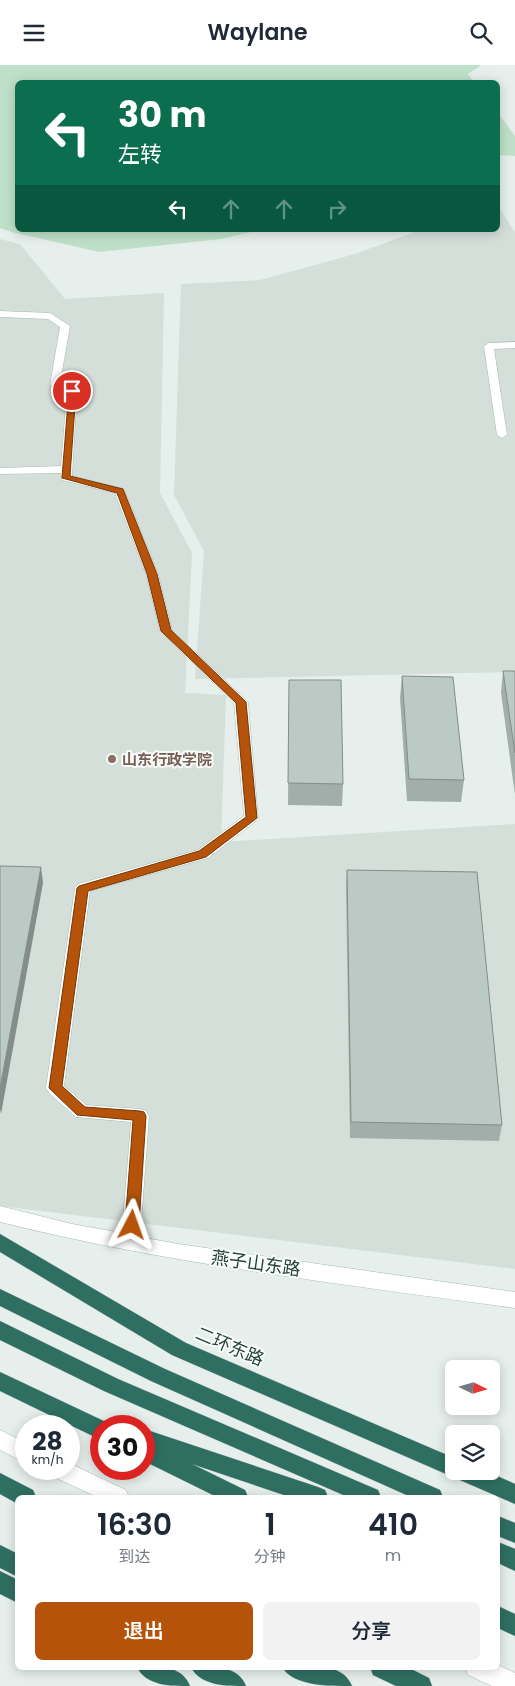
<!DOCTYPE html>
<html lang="zh">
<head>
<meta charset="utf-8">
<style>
	body { margin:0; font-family:Poppins,"Noto Sans SC",sans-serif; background:#f2f2f3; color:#1f2937; height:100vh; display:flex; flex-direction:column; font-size:19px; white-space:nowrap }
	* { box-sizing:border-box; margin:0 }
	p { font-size:16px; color:#747a83 }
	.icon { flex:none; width:28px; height:28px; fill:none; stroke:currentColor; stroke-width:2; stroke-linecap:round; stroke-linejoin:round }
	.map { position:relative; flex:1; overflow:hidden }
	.drawer { position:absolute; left:15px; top:1430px; width:485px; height:175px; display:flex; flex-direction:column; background:#fff; border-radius:8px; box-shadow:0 2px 12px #0003 }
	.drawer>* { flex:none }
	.guide { position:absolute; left:15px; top:15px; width:485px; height:152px; border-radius:8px; box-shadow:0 2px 12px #0003; background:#0b6e4f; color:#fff; overflow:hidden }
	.needle { width:32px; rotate:95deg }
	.controls { position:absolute; left:445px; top:1295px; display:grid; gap:10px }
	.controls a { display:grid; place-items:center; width:55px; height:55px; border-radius:8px; background:#fff; box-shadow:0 2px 12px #0003; font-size:25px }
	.speed { position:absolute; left:15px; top:1350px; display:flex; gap:10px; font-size:25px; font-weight:700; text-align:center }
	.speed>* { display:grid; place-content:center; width:65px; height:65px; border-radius:50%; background:#fff; box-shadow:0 2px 12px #0003; line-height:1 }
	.speed small { font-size:12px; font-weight:400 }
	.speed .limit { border:8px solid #d22; background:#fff; color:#111 }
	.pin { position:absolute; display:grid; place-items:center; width:42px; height:42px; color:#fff; margin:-21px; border:2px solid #fff; border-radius:50%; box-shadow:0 1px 5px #0007 }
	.me { position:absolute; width:55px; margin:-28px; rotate:4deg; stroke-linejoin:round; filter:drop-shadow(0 0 4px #0008) }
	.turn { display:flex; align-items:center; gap:18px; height:105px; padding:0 20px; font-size:22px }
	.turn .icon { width:65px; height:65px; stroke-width:2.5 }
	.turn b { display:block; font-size:35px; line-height:42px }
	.lanes { display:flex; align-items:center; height:48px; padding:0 20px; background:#0003; justify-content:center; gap:25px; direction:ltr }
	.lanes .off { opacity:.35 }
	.eta { display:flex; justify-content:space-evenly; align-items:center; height:85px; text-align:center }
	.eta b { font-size:30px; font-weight:600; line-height:35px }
	.cta { display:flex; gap:10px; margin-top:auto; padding:10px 20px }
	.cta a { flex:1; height:58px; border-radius:8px; background:#b45309; color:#fff; font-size:20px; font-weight:600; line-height:58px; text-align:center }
	.cta a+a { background:#f2f2f3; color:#1f2937 }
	header { display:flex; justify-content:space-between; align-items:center; height:65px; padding:0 20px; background:#fff; font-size:22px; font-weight:600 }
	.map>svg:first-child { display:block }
</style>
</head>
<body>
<header><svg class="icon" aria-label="menu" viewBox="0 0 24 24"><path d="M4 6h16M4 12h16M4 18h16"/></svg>Waylane<svg class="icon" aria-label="search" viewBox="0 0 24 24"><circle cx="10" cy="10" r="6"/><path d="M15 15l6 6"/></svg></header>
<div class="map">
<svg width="515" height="1621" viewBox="0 0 515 1621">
	<rect width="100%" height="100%" fill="#e6efeb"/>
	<g fill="#d4dfda">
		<path d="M 500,144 L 515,167 L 515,607 L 195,614 L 204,486 L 174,430 L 181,219 L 260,215 L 355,189 L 420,165 L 498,165 L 498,145 Z"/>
		<path d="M 0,174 L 20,179 L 65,234 L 164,228 L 160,428 L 192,488 L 185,628 L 226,630 L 221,777 L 515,759 L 515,1204 L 0,1141 Z"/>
	</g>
	<g fill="#bfe0c8">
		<path d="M 0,0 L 481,0 L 468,9 L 474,18 L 18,18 L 18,165 L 259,165 L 221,174 L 99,187 L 12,167 L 0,163 Z"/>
		<path d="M 498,48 L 515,71 L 515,91 L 498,90 Z"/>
	</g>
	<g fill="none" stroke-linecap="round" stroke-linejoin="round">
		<defs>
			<g id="minor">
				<path d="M 0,246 L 50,248 L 70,261 L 60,318 L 77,326 L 72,411 L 124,424 L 158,509 L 172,565 L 248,637 L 258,753 L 256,756 L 208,793 L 90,826 L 64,1021 L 86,1040 L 140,1044 L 146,1046 L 149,1051 L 140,1172 L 178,1179 L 515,1227 L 515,1243 C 343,1219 169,1199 0,1157 L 0,1141 L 72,1159 L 122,1168 L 131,1057 L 76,1052 L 49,1028 L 46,1023 L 75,823 L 78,819 L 198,785 L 244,751 L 234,638 L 160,566 L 146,509 L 115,428 L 62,415 L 61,408 L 0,409 L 0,403 L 61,401 L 67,328 L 50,320 L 60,262 L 48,254 L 0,252 Z"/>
				<path d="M 515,277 L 515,283 L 494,284 L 507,370 L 502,373 L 497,370 L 484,281 L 489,278 Z"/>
				<path d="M 0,1365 L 26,1378 L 26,1398 L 0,1385 Z"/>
				<path d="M 69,1398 L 126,1425 L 129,1432 L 97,1432 L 52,1411 L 49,1404 L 69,1404 Z"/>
				<path d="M 498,1600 L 515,1608 L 515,1621 L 492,1621 L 468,1610 L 465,1602 L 498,1602 Z"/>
			</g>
			<g id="highway">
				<path d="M 0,1169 L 186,1278 L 454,1393 L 454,1406 L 486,1406 L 515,1419 L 515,1439 L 172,1290 L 0,1187 Z"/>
				<path d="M 0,1224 L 165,1304 L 440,1425 L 443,1432 L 411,1432 L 151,1316 L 0,1241 Z"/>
				<path d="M 0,1256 L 118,1314 L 378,1425 L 381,1432 L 348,1432 L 104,1326 L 0,1275 Z"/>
				<path d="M 0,1307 L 108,1358 L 109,1361 L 101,1361 L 101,1375 L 0,1326 Z"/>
				<path d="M 144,1364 L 318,1422 L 325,1425 L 328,1432 L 290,1432 L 192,1399 L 245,1425 L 248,1432 L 217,1432 L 144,1396 Z"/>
				<path d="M 0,1408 L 33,1425 L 36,1432 L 18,1432 L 18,1439 L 0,1429 Z"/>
				<path d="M 498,1451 L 515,1458 L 515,1478 L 498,1471 Z"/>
				<path d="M 498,1477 L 515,1484 L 515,1506 L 498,1498 Z"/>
				<path d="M 0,1480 L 18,1489 L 18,1512 L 0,1503 Z"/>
				<path d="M 0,1506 L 18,1515 L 18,1538 L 0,1529 Z"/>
				<path d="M 498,1541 L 515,1549 L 515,1571 L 498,1563 Z"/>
				<path d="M 137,1602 C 157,1602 181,1599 190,1621 C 171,1621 146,1621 137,1602 Z"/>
				<path d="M 191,1602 C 211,1602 237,1599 246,1621 C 227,1621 200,1621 191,1602 Z"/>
				<path d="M 282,1602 C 305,1602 342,1595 352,1621 C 328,1621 293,1621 282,1602 Z"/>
				<path d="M 370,1602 L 407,1602 L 429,1613 L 432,1621 L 396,1621 L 373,1610 Z"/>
			</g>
		</defs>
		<use href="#minor" stroke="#a8b8b2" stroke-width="1"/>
		<use href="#highway" stroke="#c2cac8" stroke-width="1"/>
		<use href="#minor" fill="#fff" fill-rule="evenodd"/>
		<use href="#highway" fill="#2f6f62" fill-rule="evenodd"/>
	</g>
	<g fill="#a1aea9">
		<path d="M 503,606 L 515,606 L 515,730 L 501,628 Z"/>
		<path d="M 402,611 L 464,715 L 461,737 L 407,736 L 400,633 Z"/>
		<path d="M 289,615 L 343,719 L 342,741 L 288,740 Z"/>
		<path d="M 347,805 L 502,1060 L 499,1076 L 350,1073 L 346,821 Z"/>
	</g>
	<path fill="#838d89" d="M 41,802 L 43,818 L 1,1049 L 0,1044 L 0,1023 Z"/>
	<g fill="#bbcac4" stroke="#838d89">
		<path d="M 503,606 L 515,606 L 515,688 Z"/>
		<path d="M 402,611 L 453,612 L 464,715 L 409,714 Z"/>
		<path d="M 289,615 L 341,615 L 343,719 L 288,718 Z"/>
		<path d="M 0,801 L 41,802 L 0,1023 Z"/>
		<path d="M 347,805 L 477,807 L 502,1060 L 351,1057 Z"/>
	</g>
	<path fill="#b45309" stroke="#753606" d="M 69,324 L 76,326 L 70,411 L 123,424 L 157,509 L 171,565 L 246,637 L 257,753 L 206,792 L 88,826 L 62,1021 L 85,1042 L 140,1046 L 144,1047 L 146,1051 L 139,1160 L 137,1164 L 132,1166 L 127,1164 L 125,1160 L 133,1055 L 77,1050 L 49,1023 L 77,823 L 79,821 L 199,786 L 246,752 L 236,638 L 161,566 L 147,509 L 117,428 L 62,413 Z"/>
	<circle fill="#8d6e63" stroke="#f7fbf9" stroke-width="2" cx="112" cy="694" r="5"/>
	<g text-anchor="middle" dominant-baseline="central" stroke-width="4" stroke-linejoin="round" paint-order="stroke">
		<g font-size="15" font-weight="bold" fill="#785e54" stroke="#f7fbf9" text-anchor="start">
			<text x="122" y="694">山东行政学院</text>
		</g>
		<g font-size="18" fill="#24423a" stroke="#f7fbf9">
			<text transform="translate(256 1198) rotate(8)">燕子山东路</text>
			<text transform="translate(230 1281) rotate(23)">二环东路</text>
		</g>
	</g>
</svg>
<div class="controls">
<a><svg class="needle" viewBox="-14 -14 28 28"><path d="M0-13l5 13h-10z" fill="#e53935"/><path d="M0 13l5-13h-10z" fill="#747a83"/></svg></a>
<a><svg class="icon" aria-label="layers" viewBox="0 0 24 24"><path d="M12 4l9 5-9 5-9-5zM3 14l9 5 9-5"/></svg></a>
</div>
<div class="speed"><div>28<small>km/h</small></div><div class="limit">30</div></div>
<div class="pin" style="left:72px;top:326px;background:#d93025"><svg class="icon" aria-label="arrive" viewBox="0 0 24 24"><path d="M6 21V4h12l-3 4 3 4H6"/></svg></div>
<svg class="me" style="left:132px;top:1160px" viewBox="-20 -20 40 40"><path d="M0-17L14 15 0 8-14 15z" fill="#b45309" stroke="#fff" stroke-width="4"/></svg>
<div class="guide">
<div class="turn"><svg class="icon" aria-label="left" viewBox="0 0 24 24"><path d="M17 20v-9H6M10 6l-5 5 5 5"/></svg><div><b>30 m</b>左转</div></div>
<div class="lanes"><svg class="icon" aria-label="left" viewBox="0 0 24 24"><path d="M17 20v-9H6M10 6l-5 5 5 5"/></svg><svg class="icon off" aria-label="ahead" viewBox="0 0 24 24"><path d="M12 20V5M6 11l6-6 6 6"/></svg><svg class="icon off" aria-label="ahead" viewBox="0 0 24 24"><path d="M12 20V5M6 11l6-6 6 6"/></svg><svg class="icon off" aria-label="right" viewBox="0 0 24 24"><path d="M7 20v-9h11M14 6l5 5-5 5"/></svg></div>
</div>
<section class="drawer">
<div class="eta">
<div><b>16:30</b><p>到达</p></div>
<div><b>1</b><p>分钟</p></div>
<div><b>410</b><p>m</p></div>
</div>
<div class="cta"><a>退出</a><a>分享</a></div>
</section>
</div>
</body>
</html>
